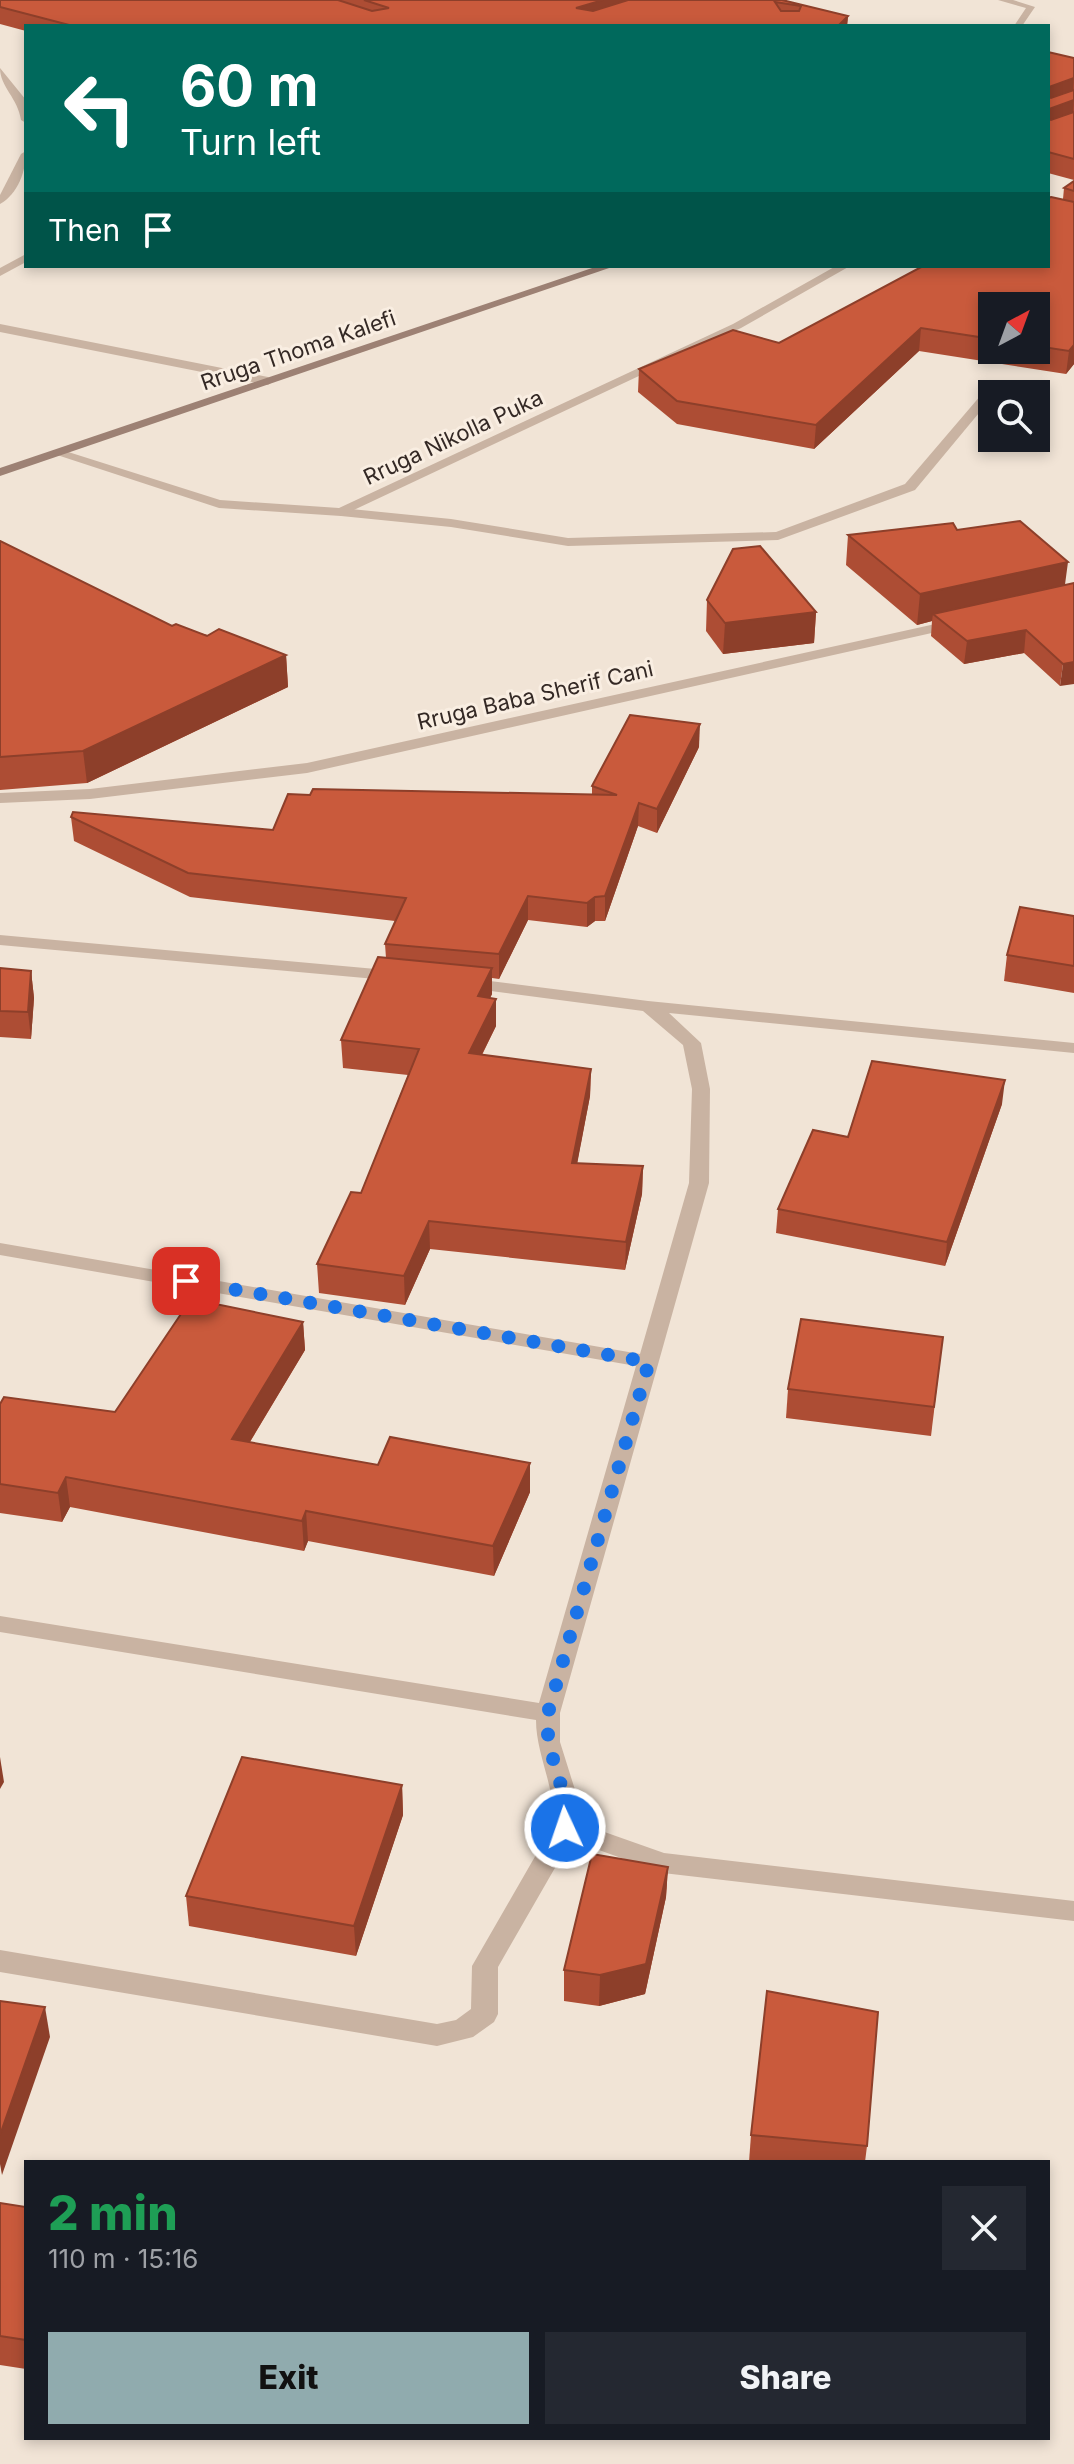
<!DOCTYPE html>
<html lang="en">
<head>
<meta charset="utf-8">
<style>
	body { margin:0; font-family:Inter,sans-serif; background:#242831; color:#f1f3f6; height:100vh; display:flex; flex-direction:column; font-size:30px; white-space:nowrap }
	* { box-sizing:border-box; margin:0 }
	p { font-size:26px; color:#9ea1a6 }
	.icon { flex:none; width:44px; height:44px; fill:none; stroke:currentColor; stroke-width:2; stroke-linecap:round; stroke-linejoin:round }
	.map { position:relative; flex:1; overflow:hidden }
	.side { position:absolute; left:24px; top:2160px; width:1026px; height:280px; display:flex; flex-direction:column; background:#171b24; border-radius:0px; box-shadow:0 4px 12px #0003 }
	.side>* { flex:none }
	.top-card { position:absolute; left:24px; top:24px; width:1026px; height:244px; border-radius:0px; box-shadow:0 4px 12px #0003; background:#00695c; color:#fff; overflow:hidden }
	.needle { width:52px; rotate:41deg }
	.buttons { position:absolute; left:978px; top:292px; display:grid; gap:16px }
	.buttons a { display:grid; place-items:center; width:72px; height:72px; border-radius:0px; background:#171b24; box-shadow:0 4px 12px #0003; font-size:40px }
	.pin { position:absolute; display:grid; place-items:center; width:68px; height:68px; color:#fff; margin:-34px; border-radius:16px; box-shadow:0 4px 12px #0006 }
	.me { position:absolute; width:88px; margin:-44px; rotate:357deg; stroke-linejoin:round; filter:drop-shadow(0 0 6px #0008) }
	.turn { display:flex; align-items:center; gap:28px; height:168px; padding:0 24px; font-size:36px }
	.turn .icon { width:104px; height:104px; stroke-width:2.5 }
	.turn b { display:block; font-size:56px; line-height:68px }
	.then { display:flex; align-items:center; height:76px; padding:0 24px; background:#0003; gap:16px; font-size:30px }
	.round { display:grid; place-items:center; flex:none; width:84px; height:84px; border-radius:0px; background:#242831 }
	.head { display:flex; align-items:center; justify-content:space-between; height:136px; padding:0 24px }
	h1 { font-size:48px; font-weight:800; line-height:60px; color:#1e9e55 }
	.cta { display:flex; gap:16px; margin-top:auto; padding:16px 24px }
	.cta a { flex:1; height:92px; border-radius:0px; background:#90abae; color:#111; font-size:32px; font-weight:800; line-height:92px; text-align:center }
	.cta a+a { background:#242831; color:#f1f3f6 }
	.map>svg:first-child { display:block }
</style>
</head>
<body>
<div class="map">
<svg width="1074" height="2464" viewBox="0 0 1074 2464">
	<rect width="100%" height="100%" fill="#f1e4d6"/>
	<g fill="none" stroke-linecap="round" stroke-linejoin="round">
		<path fill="#c9b3a2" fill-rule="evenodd" d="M 993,381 L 1003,384 L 915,490 L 778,540 L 568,546 L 451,527 L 341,516 L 334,512 L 341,508 L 451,519 L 568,538 L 776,532 L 905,484 Z"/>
		<g fill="#c9b3a2" fill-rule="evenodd">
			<path d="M 998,0 L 1013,0 L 1035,7 L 1022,26 L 1014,26 L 1026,8 Z"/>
			<path d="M 0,68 L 26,100 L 26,123 L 21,120 C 18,98 0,87 0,68 Z"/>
			<path d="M 26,151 C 26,171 18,194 0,204 L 0,195 L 21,154 Z"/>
			<path d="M 26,254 L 26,262 L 0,276 L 0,268 Z"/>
			<path d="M 836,266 L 850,266 L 741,328 L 341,516 L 219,508 L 51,453 L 62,450 L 220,500 L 339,508 L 733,324 Z"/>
			<path d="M 0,324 L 268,377 L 274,381 L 268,385 L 0,332 Z"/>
			<path d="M 958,619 L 965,623 L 963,626 L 307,773 L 90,799 L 0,803 L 0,793 L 90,789 L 307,763 Z"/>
			<path d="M 0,935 L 398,971 L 407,976 L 398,981 L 0,945 Z"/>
			<path d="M 466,978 L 648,1001 L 1074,1043 L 1074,1053 L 669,1013 L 701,1043 L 710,1089 L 709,1183 L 560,1713 L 560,1742 L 581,1809 L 579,1823 L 664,1853 L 1074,1901 L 1074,1921 L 663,1873 L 571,1840 L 498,1967 L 498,2014 L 494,2022 L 473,2037 L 437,2046 L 0,1972 L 0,1950 L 437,2024 L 456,2020 L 471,2009 L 472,1966 L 552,1827 C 558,1791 536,1757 536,1720 L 0,1632 L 0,1616 L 539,1703 L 636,1366 L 0,1255 L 0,1243 L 640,1354 L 689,1183 L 692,1089 L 683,1045 L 643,1011 L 460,987 L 457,983 Z"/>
		</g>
		<path fill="#9d8174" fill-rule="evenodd" d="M 598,266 L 615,266 L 0,476 L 0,468 Z"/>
	</g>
	<g fill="#ad4d34" fill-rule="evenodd">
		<path d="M 0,0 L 787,0 L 785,1 L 848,16 L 847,26 L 26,26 L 26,31 L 0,24 Z"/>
		<path d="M 1048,52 L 1074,58 L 1074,180 L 1048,173 Z"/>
		<path d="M 1074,181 L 1074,364 L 1066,374 L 919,351 L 814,449 L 677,424 L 638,392 L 639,369 L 779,343 L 1063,199 L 1064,188 ZM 992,306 L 1036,306 L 1036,350 L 992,350 Z"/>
		<path d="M 957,530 L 1065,585 L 1074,583 L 1060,686 L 1024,653 L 964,664 L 931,636 L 932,621 L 917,625 L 846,565 L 848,535 Z"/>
		<path d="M 0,541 L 172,626 L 286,655 L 288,687 L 87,783 L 0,790 Z"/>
		<path d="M 707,600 L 816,612 L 814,643 L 723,654 L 706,631 Z"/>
		<path d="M 699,747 L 657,833 L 638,826 L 605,921 L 595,921 L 587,927 L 528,920 L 499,979 L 492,978 L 492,994 L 490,998 L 496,999 L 496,1026 L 482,1055 L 591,1069 L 590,1096 L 577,1163 L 643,1166 L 642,1194 L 625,1270 L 430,1249 L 405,1305 L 319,1293 L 317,1264 L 361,1193 L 408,1075 L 343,1068 L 341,1040 L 386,958 L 385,944 L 395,921 L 190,897 L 74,841 L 71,817 L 273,830 L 310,795 L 592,795 L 592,786 Z"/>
		<path d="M 1074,916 L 1074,993 L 1004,981 L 1007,955 Z"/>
		<path d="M 0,968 L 31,971 L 34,998 L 31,1039 L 0,1037 Z"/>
		<path d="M 1002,1104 L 945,1266 L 776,1233 L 778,1209 L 848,1137 Z"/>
		<path d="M 303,1322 L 305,1350 L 250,1442 L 378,1465 L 530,1463 L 530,1492 L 494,1576 L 308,1541 L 304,1551 L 70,1507 L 62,1522 L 0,1513 L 0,1404 L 115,1412 Z"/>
		<path d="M 943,1337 L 931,1436 L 786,1418 L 788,1389 Z"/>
		<path d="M 402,1785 L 403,1815 L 356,1956 L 189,1926 L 186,1896 Z"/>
		<path d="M 668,1867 L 666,1897 L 645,1994 L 599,2006 L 564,2001 L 564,1970 Z"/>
		<path d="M 751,2135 L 867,2146 L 865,2162 L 749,2162 Z"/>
		<path d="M 0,2203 L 26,2207 L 26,2369 L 0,2365 Z"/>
	</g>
	<g fill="#8d3f2a">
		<path d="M 603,0 L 659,0 L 577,26 L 576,8 Z"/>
		<path d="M 848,16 L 847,26 L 838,26 Z"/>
		<path d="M 1074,78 L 1073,97 L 1048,106 L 1049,87 Z"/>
		<path d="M 1074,100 L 1073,119 L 1048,128 L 1049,109 Z"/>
		<path d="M 921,328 L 919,351 L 814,449 L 816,425 Z"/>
		<path d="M 1074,345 L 1074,364 L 1066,374 L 1069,351 Z"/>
		<path d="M 1068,562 L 1064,592 L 933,614 L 932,621 L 917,625 L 920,594 Z"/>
		<path d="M 816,612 L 814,643 L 723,654 L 725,623 Z"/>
		<path d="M 1026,630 L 1024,653 L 964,664 L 967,641 Z"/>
		<path d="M 286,655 L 288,687 L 87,783 L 83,751 Z"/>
		<path d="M 1074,662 L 1074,684 L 1060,686 L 1063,664 Z"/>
		<path d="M 700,724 L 699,747 L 657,833 L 657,809 Z"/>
		<path d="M 639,803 L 638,826 L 605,921 L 605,896 Z"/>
		<path d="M 528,896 L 528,920 L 499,979 L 499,954 Z"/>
		<path d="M 595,897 L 595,921 L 587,927 L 587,903 Z"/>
		<path d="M 492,968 L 492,994 L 478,1022 L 478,996 Z"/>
		<path d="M 31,971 L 34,998 L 31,1039 L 28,1012 Z"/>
		<path d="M 496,999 L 496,1026 L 469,1080 L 469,1053 Z"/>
		<path d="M 591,1069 L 590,1096 L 572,1191 L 572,1163 Z"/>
		<path d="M 1005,1080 L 1002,1104 L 945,1266 L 947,1242 Z"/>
		<path d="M 643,1166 L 642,1194 L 625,1270 L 626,1242 Z"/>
		<path d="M 429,1221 L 430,1249 L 405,1305 L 404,1276 Z"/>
		<path d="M 303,1322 L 305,1350 L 234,1468 L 232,1439 Z"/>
		<path d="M 530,1463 L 530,1492 L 494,1576 L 493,1546 Z"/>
		<path d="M 66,1477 L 70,1507 L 62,1522 L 58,1493 Z"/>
		<path d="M 306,1511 L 308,1541 L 304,1551 L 302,1521 Z"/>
		<path d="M 0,1757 L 4,1782 L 0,1789 Z"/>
		<path d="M 402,1785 L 403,1815 L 356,1956 L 354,1926 Z"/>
		<path d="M 668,1867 L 666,1897 L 645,1994 L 599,2006 L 600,1975 Z"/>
		<path d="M 45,2007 L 50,2037 L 2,2175 L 0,2164 L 0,2135 Z"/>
	</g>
	<g fill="#c95a3c" stroke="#8d3f2a" stroke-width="2" fill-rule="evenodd">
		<path d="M 0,0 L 338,0 L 372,11 L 389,8 L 364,0 L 603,0 L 576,8 L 593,11 L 628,0 L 782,0 L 848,16 L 838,26 L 73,26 L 0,7 ZM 775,2 L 801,6 L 799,11 L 781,11 Z"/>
		<path d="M 1048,52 L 1074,58 L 1074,78 L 1049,87 L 1048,91 Z"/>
		<path d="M 1074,90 L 1074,100 L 1049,109 L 1048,113 L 1048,96 L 1051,98 Z"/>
		<path d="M 1074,112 L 1074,159 L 1048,152 L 1048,118 L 1051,120 Z"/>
		<path d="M 1074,181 L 1074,191 L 1064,188 Z"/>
		<path d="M 1051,197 L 1074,202 L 1074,345 L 1069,351 L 1036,346 L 1036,306 L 992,306 L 992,339 L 921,328 L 816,425 L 677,401 L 639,369 L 733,330 L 779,343 L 923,266 L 1048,266 L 1048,198 Z"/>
		<path d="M 1020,521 L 1068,562 L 920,594 L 848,535 L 953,523 L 957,530 Z"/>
		<path d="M 0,541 L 172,626 L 176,624 L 207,636 L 219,629 L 286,655 L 83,751 L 0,757 Z"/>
		<path d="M 760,546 L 816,612 L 725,623 L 707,600 L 733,549 Z"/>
		<path d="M 1074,583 L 1074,662 L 1063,664 L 1026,630 L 967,641 L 933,614 Z"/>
		<path d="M 630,715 L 700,724 L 657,809 L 639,803 L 605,896 L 595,897 L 587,903 L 528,896 L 499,954 L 385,944 L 406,898 L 188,873 L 71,817 L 73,812 L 273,830 L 288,794 L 310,795 L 313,789 L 617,795 L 592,786 Z"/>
		<path d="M 1020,907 L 1074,916 L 1074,966 L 1007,955 Z"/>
		<path d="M 378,957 L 492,968 L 478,996 L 496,999 L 469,1053 L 591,1069 L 572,1163 L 643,1166 L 626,1242 L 429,1221 L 404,1276 L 317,1264 L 351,1192 L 361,1193 L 419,1049 L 341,1040 Z"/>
		<path d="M 0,968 L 31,971 L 28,1012 L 0,1011 Z"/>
		<path d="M 872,1061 L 1005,1080 L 947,1242 L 778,1209 L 813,1130 L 848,1137 Z"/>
		<path d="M 191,1299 L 303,1322 L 232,1439 L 378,1465 L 390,1437 L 530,1463 L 493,1546 L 306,1511 L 302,1521 L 66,1477 L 58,1493 L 0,1484 L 0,1404 L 4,1397 L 115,1412 Z"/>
		<path d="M 801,1319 L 943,1337 L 934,1407 L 788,1389 Z"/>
		<path d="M 242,1757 L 402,1785 L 354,1926 L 186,1896 Z"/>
		<path d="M 592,1854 L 668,1867 L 646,1964 L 600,1975 L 564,1970 Z"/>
		<path d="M 767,1991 L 878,2012 L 867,2146 L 751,2135 Z"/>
		<path d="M 0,2001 L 45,2007 L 0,2135 Z"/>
		<path d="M 0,2203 L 26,2207 L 26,2340 L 0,2336 Z"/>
	</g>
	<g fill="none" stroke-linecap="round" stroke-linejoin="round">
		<path stroke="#1a73e8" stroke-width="14" stroke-dasharray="0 25.2" d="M 186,1281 L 649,1362 L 548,1713 L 548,1742 L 568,1809 L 565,1828"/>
	</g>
	<g text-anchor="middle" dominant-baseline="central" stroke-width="6" stroke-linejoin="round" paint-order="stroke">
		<g font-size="22" fill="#342925" stroke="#f9eee2">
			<text transform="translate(298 350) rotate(-19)">Rruga Thoma Kalefi</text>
			<text transform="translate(453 437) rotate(-25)">Rruga Nikolla Puka</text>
			<text transform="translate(535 695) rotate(-13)">Rruga Baba Sherif Cani</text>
		</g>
	</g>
</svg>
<div class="buttons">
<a><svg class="needle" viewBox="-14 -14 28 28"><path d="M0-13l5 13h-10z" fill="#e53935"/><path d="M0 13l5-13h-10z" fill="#9ea1a6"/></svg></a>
<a><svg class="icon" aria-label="search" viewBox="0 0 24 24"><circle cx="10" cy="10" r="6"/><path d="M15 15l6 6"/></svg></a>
</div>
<div class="pin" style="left:186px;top:1281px;background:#d93025"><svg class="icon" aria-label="arrive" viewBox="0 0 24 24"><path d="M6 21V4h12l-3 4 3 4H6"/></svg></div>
<svg class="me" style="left:565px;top:1828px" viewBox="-20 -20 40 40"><circle r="17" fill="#1a73e8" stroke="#fff" stroke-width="3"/><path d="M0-11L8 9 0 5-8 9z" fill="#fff"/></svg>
<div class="top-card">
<div class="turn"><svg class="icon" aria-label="left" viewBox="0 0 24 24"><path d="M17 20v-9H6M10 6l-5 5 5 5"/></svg><div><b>60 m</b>Turn left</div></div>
<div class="then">Then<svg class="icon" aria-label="arrive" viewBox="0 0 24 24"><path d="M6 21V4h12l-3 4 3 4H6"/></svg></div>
</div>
<section class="side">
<div class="head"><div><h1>2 min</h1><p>110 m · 15:16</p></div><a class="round"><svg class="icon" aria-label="close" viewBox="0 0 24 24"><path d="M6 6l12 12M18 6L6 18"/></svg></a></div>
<div class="cta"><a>Exit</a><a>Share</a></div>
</section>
</div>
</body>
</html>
